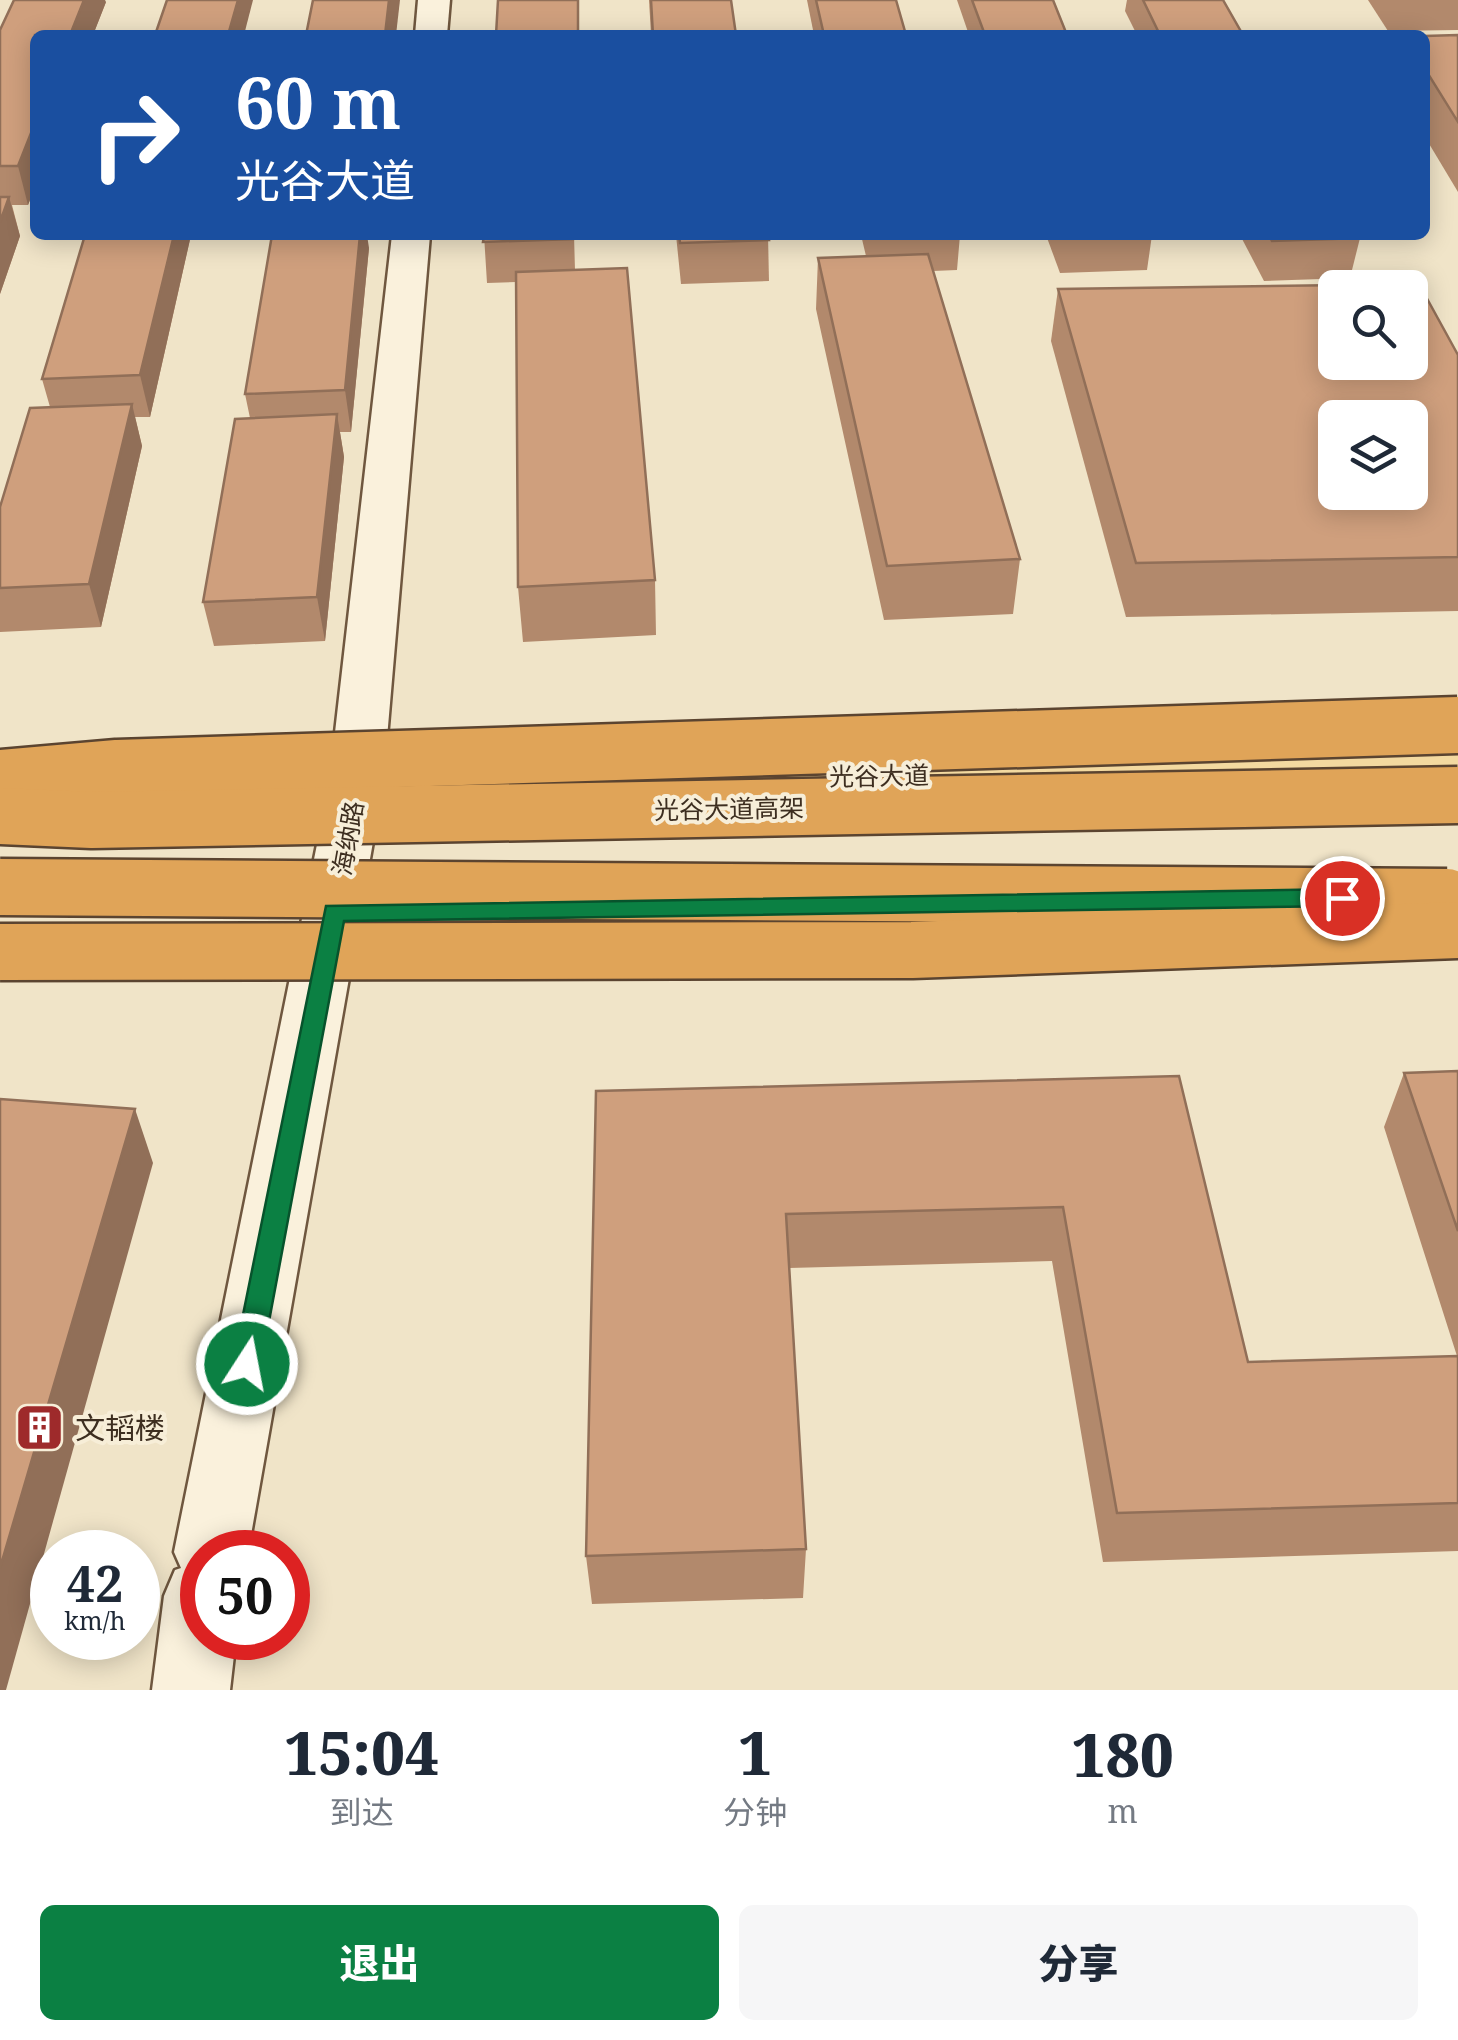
<!DOCTYPE html>
<html lang="zh">
<head>
<meta charset="utf-8">
<style>
	body { margin:0; font-family:"Noto Serif","Noto Sans SC",serif; background:#f6f6f7; color:#1f2937; height:100vh; display:flex; flex-direction:column; font-size:38px; white-space:nowrap }
	* { box-sizing:border-box; margin:0 }
	p { font-size:32px; color:#747a83 }
	.icon { flex:none; width:55px; height:55px; fill:none; stroke:currentColor; stroke-width:2; stroke-linecap:round; stroke-linejoin:round }
	.map { position:relative; height:1690px; overflow:hidden }
	.side { display:flex; flex-direction:column; background:#fff; flex:1 }
	.side>* { flex:none }
	.top-card { position:absolute; left:30px; top:30px; width:1400px; height:210px; border-radius:15px; box-shadow:0 5px 25px #0003; background:#1a4fa0; color:#fff; overflow:hidden }
	.tools { position:absolute; left:1318px; top:270px; display:grid; gap:20px }
	.tools a { display:grid; place-items:center; width:110px; height:110px; border-radius:15px; background:#fff; box-shadow:0 5px 25px #0003; font-size:50px }
	.speed { position:absolute; left:30px; top:1530px; display:flex; gap:20px; font-size:50px; font-weight:700; text-align:center }
	.speed>* { display:grid; place-content:center; width:130px; height:130px; border-radius:50%; background:#fff; box-shadow:0 5px 25px #0003; line-height:1 }
	.speed small { font-size:25px; font-weight:400 }
	.speed .limit { border:15px solid #d22; background:#fff; color:#111 }
	.pin { position:absolute; display:grid; place-items:center; width:85px; height:85px; color:#fff; margin:-42px; border:5px solid #fff; border-radius:50%; box-shadow:0 2px 10px #0007 }
	.me { position:absolute; width:110px; margin:-55px; rotate:11deg; stroke-linejoin:round; filter:drop-shadow(0 0 8px #0008) }
	.turn { display:flex; align-items:center; gap:35px; height:210px; padding:0 40px; font-size:45px }
	.turn .icon { width:130px; height:130px; stroke-width:2.5 }
	.turn b { display:block; font-size:70px; line-height:85px }
	.eta { display:flex; justify-content:space-evenly; align-items:center; height:170px; text-align:center }
	.eta b { font-size:60px; font-weight:800; line-height:70px }
	.button { display:flex; gap:20px; margin-top:auto; padding:20px 40px }
	.button a { flex:1; height:115px; border-radius:15px; background:#0b8043; color:#fff; font-size:40px; font-weight:800; line-height:115px; text-align:center }
	.button a+a { background:#f6f6f7; color:#1f2937 }
	.map>svg:first-child { display:block }
</style>
</head>
<body>
<div class="map">
<svg width="1458" height="1690" viewBox="0 0 1458 1690">
	<rect width="100%" height="100%" fill="#f0e4c8"/>
	<g fill="none" stroke-linecap="round" stroke-linejoin="round">
		<defs>
			<g id="secondary">
				<path d="M 418,0 L 450,0 L 447,35 L 415,35 Z"/>
				<path d="M 392,235 L 430,235 L 383,785 L 248,1552 L 202,1552 L 202,1638 L 236,1638 L 230,1690 L 152,1690 L 164,1596 L 175,1570 L 181,1568 L 174,1552 L 329,785 Z"/>
			</g>
			<path id="primary" d="M 1458,746 L 1458,782 L 526,800 L 507,795 L 499,782 L 507,769 L 526,764 Z"/>
		</defs>
		<use href="#secondary" stroke="#6f573f" stroke-width="5"/>
		<use href="#primary" stroke="#5b4430" stroke-width="5"/>
		<use href="#secondary" fill="#faf1dc" fill-rule="evenodd"/>
		<use href="#primary" fill="#f3d9a0" fill-rule="evenodd"/>
		<defs>
			<g id="highway-bridge">
				<path d="M 0,778 L 117,768 L 1458,725"/>
				<path d="M 0,816 L 92,820 L 1458,795"/>
				<path d="M 0,887 L 1447,897"/>
				<path d="M 0,952 L 912,950 L 1458,930"/>
			</g>
		</defs>
		<use href="#highway-bridge" stroke="#5b4430" stroke-width="61" stroke-linecap="butt"/>
		<use href="#highway-bridge" stroke="#e0a458" stroke-width="56"/>
	</g>
	<g fill="#b2896c">
		<path d="M 649,0 L 731,0 L 736,35 L 651,35 Z"/>
		<path d="M 807,0 L 896,0 L 906,35 L 814,35 Z"/>
		<path d="M 957,0 L 1053,0 L 1067,35 L 969,35 Z"/>
		<path d="M 1127,0 L 1223,0 L 1243,35 L 1137,35 L 1125,11 Z"/>
		<path d="M 1368,0 L 1458,0 L 1458,30 L 1388,31 Z"/>
		<path d="M 106,2 L 93,35 L 35,35 L 35,187 L 28,205 L 12,205 L 20,236 L 0,294 L 0,30 Z"/>
		<path d="M 1458,35 L 1458,192 L 1425,137 L 1425,36 Z"/>
		<path d="M 191,235 L 150,417 L 135,417 L 142,446 L 101,627 L 0,632 L 0,507 L 50,407 L 42,379 Z"/>
		<path d="M 484,235 L 574,235 L 575,270 L 655,580 L 656,635 L 523,642 L 518,587 L 516,282 L 487,283 Z"/>
		<path d="M 676,235 L 768,235 L 769,281 L 681,284 Z"/>
		<path d="M 861,235 L 960,235 L 957,270 L 933,271 L 1020,559 L 1013,614 L 884,620 L 816,309 L 818,258 L 866,256 Z"/>
		<path d="M 1046,235 L 1152,235 L 1147,270 L 1060,273 Z"/>
		<path d="M 1240,235 L 1358,235 L 1360,238 L 1350,278 L 1264,281 Z"/>
		<path d="M 369,248 L 351,432 L 340,432 L 344,457 L 325,641 L 214,646 L 203,602 L 250,418 L 245,394 Z"/>
		<path d="M 1058,289 L 1458,355 L 1458,611 L 1126,617 L 1051,341 Z"/>
		<path d="M 1458,1071 L 1458,1551 L 1103,1562 L 1052,1261 L 789,1268 L 806,1549 L 803,1598 L 592,1604 L 586,1556 L 596,1091 L 1179,1076 L 1248,1362 L 1457,1356 L 1384,1127 L 1404,1073 Z"/>
	</g>
	<g fill="#916f58">
		<path d="M 84,0 L 105,0 L 106,2 L 93,35 L 70,35 Z"/>
		<path d="M 238,0 L 253,0 L 244,35 L 228,35 Z"/>
		<path d="M 389,0 L 400,0 L 396,35 L 385,35 Z"/>
		<path d="M 35,123 L 35,187 L 28,205 L 18,166 Z"/>
		<path d="M 9,197 L 20,236 L 0,294 L 0,222 Z"/>
		<path d="M 174,235 L 191,235 L 150,417 L 140,375 Z"/>
		<path d="M 360,235 L 367,235 L 369,248 L 351,432 L 345,390 Z"/>
		<path d="M 132,404 L 142,446 L 101,627 L 89,584 Z"/>
		<path d="M 337,414 L 344,457 L 325,641 L 317,597 Z"/>
		<path d="M 135,1109 L 153,1163 L 6,1690 L 0,1690 L 0,1568 Z"/>
	</g>
	<g fill="#cf9f7d" stroke="#916f58" stroke-width="2.5" fill-rule="evenodd">
		<path d="M 14,0 L 84,0 L 70,35 L 35,35 L 35,123 L 18,166 L 0,166 L 0,30 Z"/>
		<path d="M 167,0 L 238,0 L 228,35 L 155,35 Z"/>
		<path d="M 313,0 L 389,0 L 385,35 L 306,35 Z"/>
		<path d="M 498,0 L 578,0 L 578,35 L 496,35 Z"/>
		<path d="M 651,0 L 731,0 L 736,35 L 653,35 Z"/>
		<path d="M 816,0 L 896,0 L 906,35 L 824,35 Z"/>
		<path d="M 972,0 L 1053,0 L 1067,35 L 985,35 Z"/>
		<path d="M 1143,0 L 1223,0 L 1243,35 L 1160,35 Z"/>
		<path d="M 1458,35 L 1458,122 L 1425,69 L 1425,36 Z"/>
		<path d="M 0,197 L 9,197 L 0,222 Z"/>
		<path d="M 85,235 L 174,235 L 140,375 L 42,379 Z"/>
		<path d="M 272,235 L 360,235 L 345,390 L 245,394 Z"/>
		<path d="M 484,235 L 573,235 L 573,239 L 483,242 Z"/>
		<path d="M 679,235 L 768,235 L 769,240 L 680,243 Z"/>
		<path d="M 1269,235 L 1358,235 L 1360,238 L 1272,241 Z"/>
		<path d="M 928,254 L 1020,559 L 887,566 L 818,258 Z"/>
		<path d="M 627,268 L 655,580 L 518,587 L 516,272 Z"/>
		<path d="M 1419,284 L 1458,355 L 1458,557 L 1136,563 L 1058,289 ZM 1335,288 L 1410,288 L 1410,362 L 1335,362 ZM 1335,418 L 1410,418 L 1410,492 L 1335,492 Z"/>
		<path d="M 132,404 L 89,584 L 0,588 L 0,507 L 30,408 Z"/>
		<path d="M 337,414 L 317,597 L 203,602 L 235,419 Z"/>
		<path d="M 1458,1071 L 1458,1231 L 1404,1073 Z"/>
		<path d="M 1179,1076 L 1248,1362 L 1458,1356 L 1458,1503 L 1117,1513 L 1063,1207 L 786,1214 L 806,1549 L 586,1556 L 596,1091 Z"/>
		<path d="M 0,1099 L 135,1109 L 0,1568 Z"/>
	</g>
	<path fill="#0b8043" stroke="#07532c" stroke-width="2.5" d="M 1342,889 L 1353,898 L 1342,906 L 344,921 L 261,1364 L 257,1373 L 247,1377 L 237,1373 L 233,1364 L 326,906 Z"/>
	<defs>
		<symbol id="building-square" viewBox="-11 -11 22 22"><rect x="-9" y="-9" width="18" height="18" rx="4" fill="#9e2a2b" stroke="#f7eed8"/><path d="M-4-6H4V6H1V3H-1V6H-4ZM-2.5-4.3h1.7v1.8h-1.7ZM.8-4.3h1.7v1.8H.8ZM-2.5-1h1.7V.8h-1.7ZM.8-1h1.7V.8H.8Z" fill="#fff"/></symbol>
	</defs>
	<g fill-rule="evenodd">
		<use href="#building-square" x="12" y="1400" width="55" height="55"/>
	</g>
	<g text-anchor="middle" dominant-baseline="central" stroke-width="8" stroke-linejoin="round" paint-order="stroke">
		<g font-size="25" fill="#3d2e20" stroke="#f7eed8">
			<text transform="translate(879 775) rotate(-1)">光谷大道</text>
			<text transform="translate(729 808) rotate(-1)">光谷大道高架</text>
			<text transform="translate(347 838) rotate(-80)">海纳路</text>
		</g>
		<g font-size="30" fill="#3d2e20" stroke="#f7eed8" text-anchor="start">
			<text x="75" y="1427">文韬楼</text>
		</g>
	</g>
</svg>
<div class="tools">
<a><svg class="icon" aria-label="search" viewBox="0 0 24 24"><circle cx="10" cy="10" r="6"/><path d="M15 15l6 6"/></svg></a>
<a><svg class="icon" aria-label="layers" viewBox="0 0 24 24"><path d="M12 4l9 5-9 5-9-5zM3 14l9 5 9-5"/></svg></a>
</div>
<div class="speed"><div>42<small>km/h</small></div><div class="limit">50</div></div>
<div class="pin" style="left:1342px;top:898px;background:#d93025"><svg class="icon" aria-label="arrive" viewBox="0 0 24 24"><path d="M6 21V4h12l-3 4 3 4H6"/></svg></div>
<svg class="me" style="left:247px;top:1364px" viewBox="-20 -20 40 40"><circle r="17" fill="#0b8043" stroke="#fff" stroke-width="3"/><path d="M0-11L8 9 0 5-8 9z" fill="#fff"/></svg>
<div class="top-card">
<div class="turn"><svg class="icon" aria-label="right" viewBox="0 0 24 24"><path d="M7 20v-9h11M14 6l5 5-5 5"/></svg><div><b>60 m</b>光谷大道</div></div>
</div>
</div>
<section class="side">
<div class="eta">
<div><b>15:04</b><p>到达</p></div>
<div><b>1</b><p>分钟</p></div>
<div><b>180</b><p>m</p></div>
</div>
<div class="button"><a>退出</a><a>分享</a></div>
</section>
</body>
</html>
